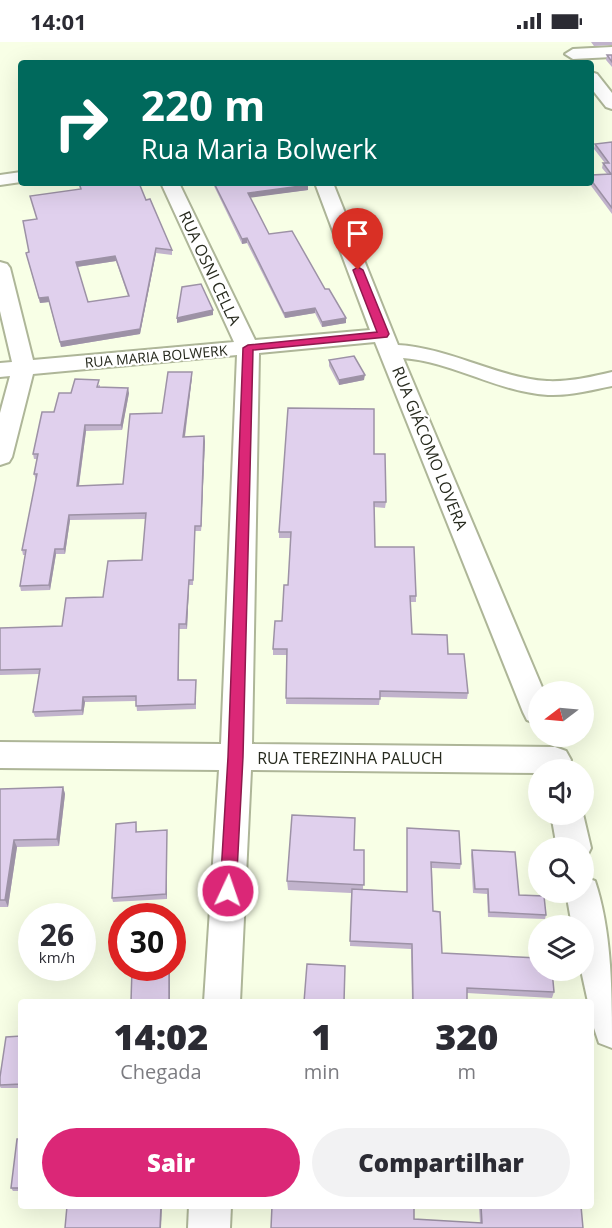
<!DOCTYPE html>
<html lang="pt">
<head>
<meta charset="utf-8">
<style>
	body { margin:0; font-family:"Open Sans",sans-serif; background:#f2f2f3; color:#2b2b33; height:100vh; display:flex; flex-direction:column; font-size:22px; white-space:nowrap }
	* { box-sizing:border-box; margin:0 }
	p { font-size:20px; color:#7c7c81 }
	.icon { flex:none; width:33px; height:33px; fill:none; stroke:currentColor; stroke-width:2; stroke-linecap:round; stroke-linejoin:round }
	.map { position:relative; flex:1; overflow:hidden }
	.drawer { position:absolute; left:18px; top:957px; width:576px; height:210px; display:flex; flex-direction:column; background:#fff; border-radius:6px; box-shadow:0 6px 24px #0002 }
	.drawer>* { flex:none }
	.hud { position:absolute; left:18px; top:18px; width:576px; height:126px; border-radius:6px; box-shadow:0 6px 24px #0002; background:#00695c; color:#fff; overflow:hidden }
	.needle { width:39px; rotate:254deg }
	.tools { position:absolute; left:528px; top:639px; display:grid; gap:12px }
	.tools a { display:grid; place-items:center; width:66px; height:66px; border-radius:50%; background:#fff; box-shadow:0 6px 24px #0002; font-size:30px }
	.speed { position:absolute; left:18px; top:861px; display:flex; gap:12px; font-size:30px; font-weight:700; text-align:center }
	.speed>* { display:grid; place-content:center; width:78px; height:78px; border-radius:50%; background:#fff; box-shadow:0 6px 24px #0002; line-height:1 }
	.speed small { font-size:15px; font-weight:400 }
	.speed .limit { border:9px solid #d22; background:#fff; color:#111 }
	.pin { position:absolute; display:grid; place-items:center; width:51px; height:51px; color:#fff; margin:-62px -26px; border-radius:50% 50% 50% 0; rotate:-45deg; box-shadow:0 0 6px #0007 }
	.pin .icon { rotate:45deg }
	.me { position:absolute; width:66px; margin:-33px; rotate:3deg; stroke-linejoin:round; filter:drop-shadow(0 0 4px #0008) }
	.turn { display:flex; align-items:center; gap:21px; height:126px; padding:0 24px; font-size:27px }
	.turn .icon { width:78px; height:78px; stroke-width:2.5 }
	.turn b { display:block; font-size:42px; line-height:51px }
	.eta { display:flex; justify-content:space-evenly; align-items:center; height:102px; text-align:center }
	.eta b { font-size:36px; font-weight:800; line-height:42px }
	.button { display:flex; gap:12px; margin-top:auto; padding:12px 24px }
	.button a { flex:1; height:69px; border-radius:36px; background:#db2777; color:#fff; font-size:24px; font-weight:800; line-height:69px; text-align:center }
	.button a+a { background:#f2f2f3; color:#2b2b33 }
	.status { display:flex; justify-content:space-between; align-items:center; height:42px; padding:0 30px; background:#fff; direction:ltr }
	.status svg { height:16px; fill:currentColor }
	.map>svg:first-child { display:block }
</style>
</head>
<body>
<div class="status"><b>14:01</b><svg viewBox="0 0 49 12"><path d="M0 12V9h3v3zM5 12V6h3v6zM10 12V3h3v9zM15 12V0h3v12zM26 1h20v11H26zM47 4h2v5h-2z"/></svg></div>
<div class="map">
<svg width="612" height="1186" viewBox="0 0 612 1186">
	<rect width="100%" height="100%" fill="#f8ffe6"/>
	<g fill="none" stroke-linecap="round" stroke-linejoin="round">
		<defs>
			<g id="minor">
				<path d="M 612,5 L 612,15 L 573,17 L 565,12 L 573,7 Z"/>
				<path d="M 591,30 L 597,32 L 612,51 L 612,67 L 606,65 L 591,46 Z"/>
				<path d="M 21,130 L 21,140 L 0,143 L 0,133 Z"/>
				<path d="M 161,141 L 179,141 L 255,298 L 370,288 L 315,141 L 333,141 L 398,303 C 450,306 498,336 547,339 C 569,340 591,335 612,330 L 612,344 C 591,348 569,354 548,353 C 498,350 453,320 403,316 L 544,650 L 538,650 L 538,682 L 527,678 L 523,670 L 375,300 L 259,311 L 252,702 L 555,705 L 566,709 L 571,718 L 566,727 L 538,728 L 538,731 L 251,728 L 240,960 L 204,960 L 219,728 L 0,726 L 0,700 L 221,702 L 237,313 L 33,332 L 12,415 L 9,420 L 0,423 L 0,371 L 10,334 L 0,335 L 0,321 L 12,320 L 0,269 L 0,220 L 7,222 L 10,226 L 33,318 L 234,300 Z"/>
				<path d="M 551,772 L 583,772 L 591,806 L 586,816 L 584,817 L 584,806 L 557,806 Z"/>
				<path d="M 584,835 L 595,839 C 612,890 612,951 612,1006 L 599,1001 L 591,977 L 591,960 L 588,960 L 581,928 L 584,928 L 584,884 L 572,884 L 566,850 L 584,850 Z"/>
				<path d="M 189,1164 L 231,1164 L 230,1186 L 188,1186 Z"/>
			</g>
		</defs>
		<use href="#minor" stroke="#aeb698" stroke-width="4"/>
		<use href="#minor" fill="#fff" fill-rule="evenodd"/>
	</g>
	<g fill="#c1b3cc" fill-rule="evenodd">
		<path d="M 591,0 L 612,0 L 612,3 L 594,4 Z"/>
		<path d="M 607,13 L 612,13 L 612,25 L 606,18 Z"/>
		<path d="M 612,100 L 612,172 L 589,141 L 591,141 L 591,133 L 607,132 L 602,126 L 603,121 L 605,121 L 594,107 L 595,102 Z"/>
		<path d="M 79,141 L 139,141 L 146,158 L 172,208 L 172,213 L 156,211 L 140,292 L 61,305 L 49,260 L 40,261 L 27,215 L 36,177 L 80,147 ZM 116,219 L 128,254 L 88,260 L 77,225 Z"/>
		<path d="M 200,141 L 307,141 L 308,148 L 250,155 L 269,192 L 325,247 L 346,276 L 346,281 L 322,285 L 315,271 L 285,276 L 247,201 L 242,202 L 214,144 L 210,142 L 201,144 Z"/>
		<path d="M 329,318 L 364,338 L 339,343 L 329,324 Z"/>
		<path d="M 192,330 L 192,335 L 185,395 L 205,399 L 201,489 L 195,489 L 193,543 L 189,543 L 187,587 L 179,587 L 179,638 L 196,638 L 196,667 L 137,669 L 136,659 L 85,660 L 83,673 L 35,675 L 33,670 L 39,632 L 0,633 L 0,586 L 62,584 L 103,555 L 142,518 L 146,477 L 70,478 L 65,512 L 56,512 L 50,548 L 21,549 L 20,544 L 25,513 L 23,513 L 22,508 L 36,438 L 34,432 L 37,417 L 34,417 L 33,412 L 54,370 L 71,351 L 100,343 L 100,345 L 129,351 L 122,388 L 86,389 L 79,444 L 123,442 L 162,371 Z"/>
		<path d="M 374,412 L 386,460 L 385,466 L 374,465 L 375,505 L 416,554 L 416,560 L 410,560 L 412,592 L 448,612 L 468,651 L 467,657 L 380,655 L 379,663 L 286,662 L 287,613 L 273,613 L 273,607 L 282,579 L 288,543 L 291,496 L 279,496 L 279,490 Z"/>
		<path d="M 63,745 L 65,752 L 59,804 L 17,805 L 8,865 L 0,865 L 0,747 Z"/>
		<path d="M 136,780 L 137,790 L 167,788 L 167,857 L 113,860 L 112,856 Z"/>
		<path d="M 407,786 L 461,822 L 460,827 L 432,826 L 433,869 L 442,911 L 554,950 L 552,956 L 467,951 L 467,960 L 412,960 L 411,907 L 350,904 L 351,851 L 288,848 L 287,839 L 354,808 L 364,808 L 363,847 L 407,850 Z"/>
		<path d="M 472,808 L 519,853 L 546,873 L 545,877 L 488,875 L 487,852 L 473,851 L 471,813 Z"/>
		<path d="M 21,994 L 21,1046 L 1,1046 L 0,1045 L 0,1035 Z"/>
		<path d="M 21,1097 L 21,1149 L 13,1149 L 11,1146 Z"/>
		<path d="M 479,1164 L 581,1164 L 583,1186 L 271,1186 L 414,1177 L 480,1181 Z"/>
	</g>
	<g fill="#9d92a6">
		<path d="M 201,141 L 210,141 L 210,142 L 201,144 Z"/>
		<path d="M 308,143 L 308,148 L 248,156 L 248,151 Z"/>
		<path d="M 247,196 L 247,201 L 242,202 L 242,197 Z"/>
		<path d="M 156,206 L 156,211 L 140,292 L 61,305 L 60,300 L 140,287 Z"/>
		<path d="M 115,214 L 116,219 L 76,225 L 76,220 Z"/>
		<path d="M 48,255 L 49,260 L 40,261 L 39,256 Z"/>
		<path d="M 315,266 L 315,271 L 285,276 L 284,271 Z"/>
		<path d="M 213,268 L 213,273 L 177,281 L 177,276 Z"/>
		<path d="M 346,276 L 346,281 L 322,285 L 322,280 Z"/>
		<path d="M 192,330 L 192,335 L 184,400 L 183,395 Z"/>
		<path d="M 365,333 L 364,338 L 339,343 L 339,338 Z"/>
		<path d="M 128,346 L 129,351 L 122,388 L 121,383 Z"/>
		<path d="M 85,383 L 86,389 L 78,449 L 77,444 Z"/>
		<path d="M 204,394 L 205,399 L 201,489 L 201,484 Z"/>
		<path d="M 69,473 L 70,478 L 65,512 L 64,507 Z"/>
		<path d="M 55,507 L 56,512 L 50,548 L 49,543 Z"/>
		<path d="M 189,538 L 189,543 L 187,587 L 186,582 Z"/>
		<path d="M 83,655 L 85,660 L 83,673 L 82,668 Z"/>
		<path d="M 63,745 L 65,752 L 59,804 L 57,797 Z"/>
		<path d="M 167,788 L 167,857 L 166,852 Z"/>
		<path d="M 14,798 L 17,805 L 8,865 L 5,858 Z"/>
		<rect x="169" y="926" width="1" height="34"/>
		<path d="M 161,1164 L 162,1164 L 161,1186 L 160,1186 Z"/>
	</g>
	<g fill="#e0d0ed" stroke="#9d92a6" stroke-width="1.5" fill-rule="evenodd">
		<path d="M 607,13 L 612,13 L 612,20 Z"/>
		<path d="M 612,100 L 612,166 L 591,138 L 591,133 L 611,132 L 603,121 L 609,121 L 595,102 Z"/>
		<path d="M 79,141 L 139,141 L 146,158 L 150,157 L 172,208 L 156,206 L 140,287 L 60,300 L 48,255 L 39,256 L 26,211 L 29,210 L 23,179 L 37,177 L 30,154 L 81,147 ZM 115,214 L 129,254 L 88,260 L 76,220 Z"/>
		<path d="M 214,141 L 307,141 L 308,143 L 248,151 L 269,192 L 292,189 L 325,247 L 329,247 L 346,276 L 322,280 L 315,266 L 284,271 L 247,196 L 242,197 Z"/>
		<path d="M 201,242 L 213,268 L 177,276 L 182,245 Z"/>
		<path d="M 354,314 L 365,333 L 339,338 L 329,318 Z"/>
		<path d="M 168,330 L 192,330 L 183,395 L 204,394 L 201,484 L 195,484 L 193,538 L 189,538 L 186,582 L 179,582 L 178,638 L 196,638 L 195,662 L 136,664 L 136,654 L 83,655 L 82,668 L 33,670 L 40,627 L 0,628 L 0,586 L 62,584 L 66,556 L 103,555 L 108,519 L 142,518 L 146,471 L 69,473 L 64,507 L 55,507 L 49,543 L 20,544 L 26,508 L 22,508 L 37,432 L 34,432 L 38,412 L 33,412 L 42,370 L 54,370 L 59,351 L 71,351 L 75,337 L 99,338 L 97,345 L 128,346 L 121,383 L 85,383 L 77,444 L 123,442 L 130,372 L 162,371 Z"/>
		<path d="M 288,366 L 374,367 L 374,412 L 385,412 L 386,460 L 374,460 L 375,505 L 414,505 L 416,554 L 410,554 L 412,592 L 447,593 L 448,612 L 464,612 L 468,651 L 380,649 L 380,657 L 286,656 L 287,607 L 273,607 L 275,579 L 282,579 L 284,543 L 288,543 L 291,490 L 279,490 Z"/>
		<path d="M 63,745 L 57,797 L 14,798 L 5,858 L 0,858 L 0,747 Z"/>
		<path d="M 292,773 L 355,776 L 354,808 L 364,808 L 364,843 L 287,839 Z"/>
		<path d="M 136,780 L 136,790 L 167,788 L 166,852 L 112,856 L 116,782 Z"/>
		<path d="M 407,786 L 459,789 L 461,822 L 431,820 L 433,869 L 440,870 L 442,911 L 538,916 L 538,928 L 552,928 L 554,950 L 467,946 L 467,960 L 413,960 L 412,902 L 350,899 L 352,847 L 407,850 Z"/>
		<path d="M 472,808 L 515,810 L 519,853 L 544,854 L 546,873 L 489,870 L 488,847 L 475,847 Z"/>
		<path d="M 307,922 L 345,924 L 344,960 L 304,960 Z"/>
		<path d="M 132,926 L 169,926 L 169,960 L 131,960 Z"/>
		<path d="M 21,994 L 21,1042 L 0,1043 L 0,1035 L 6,995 Z"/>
		<path d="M 17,1097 L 21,1097 L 21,1146 L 11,1146 Z"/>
		<path d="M 67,1164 L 161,1164 L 160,1186 L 65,1186 Z"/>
		<path d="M 272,1164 L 414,1164 L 414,1177 L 482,1181 L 481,1164 L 581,1164 L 583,1186 L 271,1186 Z"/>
	</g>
	<path fill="#db2777" stroke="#8e194d" stroke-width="1.5" d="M 358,225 L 363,228 L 389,292 L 387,295 L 253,308 L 243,715 L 236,849 L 234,854 L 228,856 L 222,854 L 220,849 L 228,715 L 243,306 L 248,303 L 377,290 L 353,228 Z"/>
	<g text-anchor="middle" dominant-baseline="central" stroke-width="4.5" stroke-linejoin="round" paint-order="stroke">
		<g font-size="14" fill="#272a1e" stroke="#fff">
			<text transform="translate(156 314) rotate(-5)">RUA MARIA BOLWERK</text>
		</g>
		<g font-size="16" fill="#272a1e" stroke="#fff">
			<text transform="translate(210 226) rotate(65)">RUA OSNI CELLA</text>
			<text transform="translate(430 406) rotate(68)">RUA GIÁCOMO LOVERA</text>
			<text x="350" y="716">RUA TEREZINHA PALUCH</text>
		</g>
	</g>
</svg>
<div class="tools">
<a><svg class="needle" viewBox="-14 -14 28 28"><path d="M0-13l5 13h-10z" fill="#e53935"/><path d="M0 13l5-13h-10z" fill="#7c7c81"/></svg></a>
<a><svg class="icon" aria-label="sound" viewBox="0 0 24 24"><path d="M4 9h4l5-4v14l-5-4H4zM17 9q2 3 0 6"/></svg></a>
<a><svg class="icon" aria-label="search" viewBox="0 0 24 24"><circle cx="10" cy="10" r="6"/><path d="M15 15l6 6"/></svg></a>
<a><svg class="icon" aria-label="layers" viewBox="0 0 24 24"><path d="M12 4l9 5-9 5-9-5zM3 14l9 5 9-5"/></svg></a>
</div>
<div class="speed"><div>26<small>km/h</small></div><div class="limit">30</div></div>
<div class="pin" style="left:358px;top:228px;background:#d93025"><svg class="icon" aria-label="arrive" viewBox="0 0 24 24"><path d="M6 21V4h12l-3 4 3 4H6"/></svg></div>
<svg class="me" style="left:228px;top:849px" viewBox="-20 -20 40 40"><circle r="17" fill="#db2777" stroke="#fff" stroke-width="3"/><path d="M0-11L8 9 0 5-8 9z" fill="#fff"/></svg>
<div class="hud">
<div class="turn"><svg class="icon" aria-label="right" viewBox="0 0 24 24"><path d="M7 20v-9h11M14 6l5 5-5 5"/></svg><div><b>220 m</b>Rua Maria Bolwerk</div></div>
</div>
<section class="drawer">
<div class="eta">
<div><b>14:02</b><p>Chegada</p></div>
<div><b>1</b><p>min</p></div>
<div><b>320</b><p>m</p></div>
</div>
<div class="button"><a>Sair</a><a>Compartilhar</a></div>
</section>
</div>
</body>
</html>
